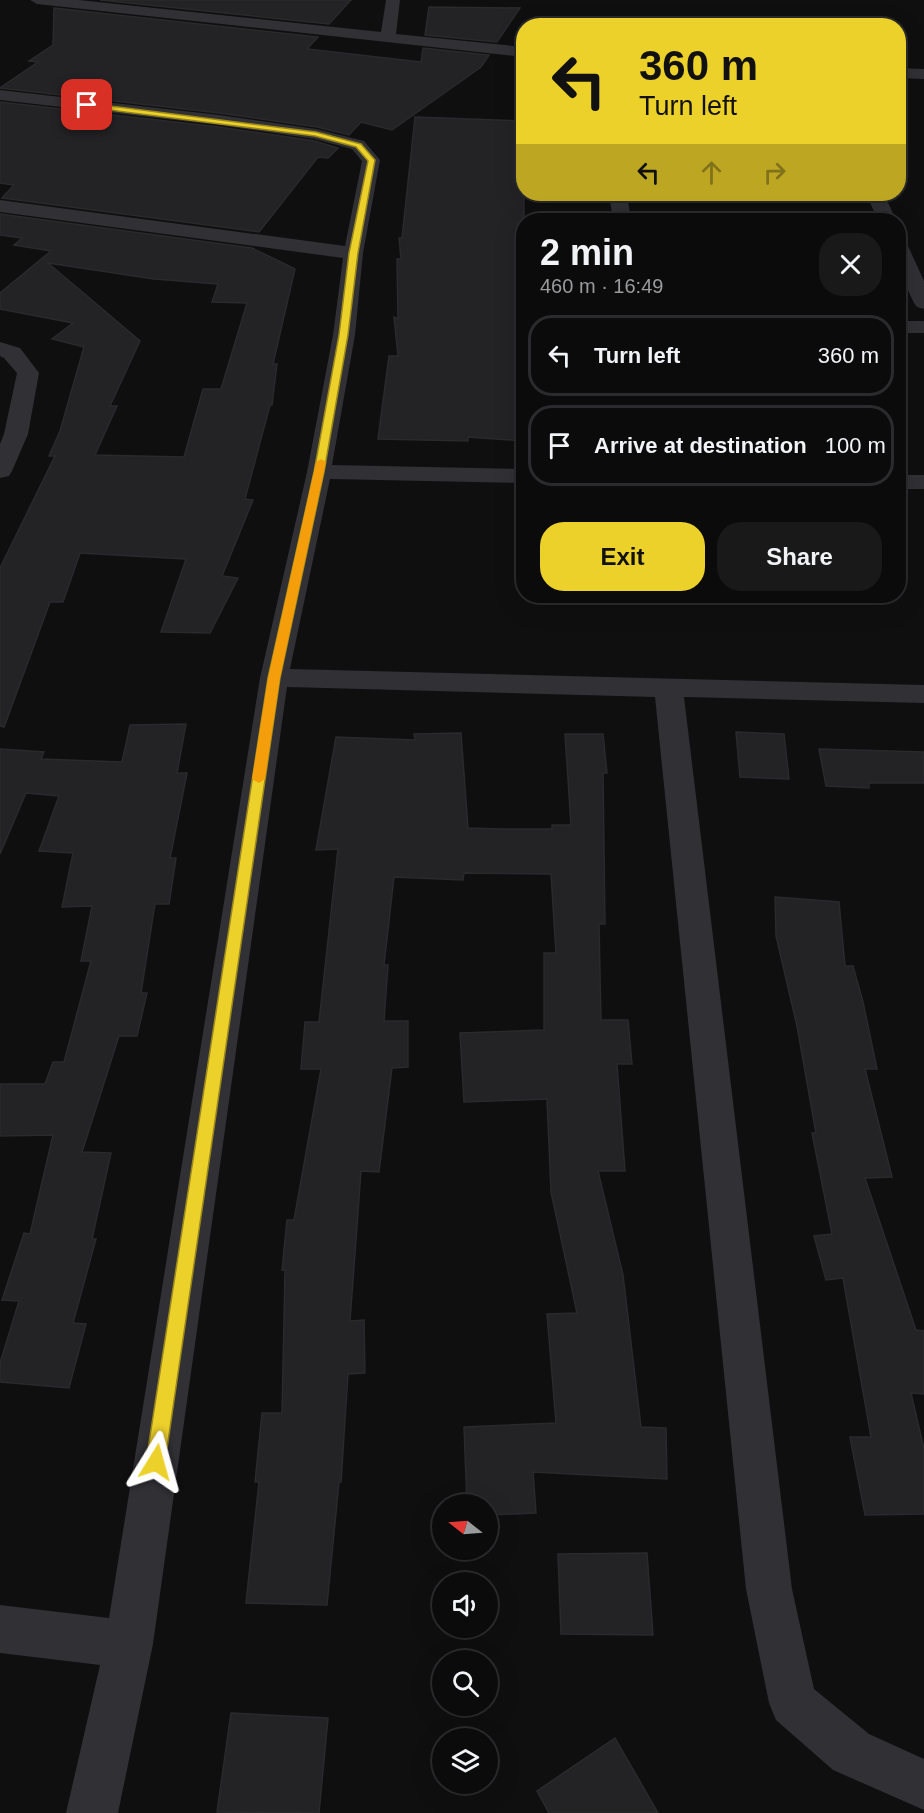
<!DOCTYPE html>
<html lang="en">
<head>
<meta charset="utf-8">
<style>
	body { margin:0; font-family:Arial,sans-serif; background:#19191a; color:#f1f3f6; height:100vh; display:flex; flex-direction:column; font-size:22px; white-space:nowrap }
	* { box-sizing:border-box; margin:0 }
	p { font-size:20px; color:#9a9b9d }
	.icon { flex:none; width:33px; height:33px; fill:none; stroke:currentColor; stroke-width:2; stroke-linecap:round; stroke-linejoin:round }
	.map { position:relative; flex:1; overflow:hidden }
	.sheet { position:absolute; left:516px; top:213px; width:390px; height:390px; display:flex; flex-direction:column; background:#0b0b0c; border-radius:24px; box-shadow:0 6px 24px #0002,0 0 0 2px #2b2b2d }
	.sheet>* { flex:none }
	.hud { position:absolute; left:516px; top:18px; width:390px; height:183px; border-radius:24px; box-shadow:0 6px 24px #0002,0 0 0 2px #2b2b2d; background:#edd12b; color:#111; overflow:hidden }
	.needle { width:39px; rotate:287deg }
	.buttons { position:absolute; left:432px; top:1494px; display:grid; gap:12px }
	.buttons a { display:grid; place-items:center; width:66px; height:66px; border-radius:50%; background:#0b0b0c; box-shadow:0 6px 24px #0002,0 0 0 2px #2b2b2d; font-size:30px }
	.pin { position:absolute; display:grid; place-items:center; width:51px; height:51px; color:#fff; margin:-26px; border-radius:12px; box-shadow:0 3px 9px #0006 }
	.me { position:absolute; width:66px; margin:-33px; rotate:8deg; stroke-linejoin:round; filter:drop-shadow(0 0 4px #0008) }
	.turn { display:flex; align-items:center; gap:21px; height:126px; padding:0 24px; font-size:27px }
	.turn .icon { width:78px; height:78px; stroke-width:2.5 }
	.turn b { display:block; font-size:42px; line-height:51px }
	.lanes { display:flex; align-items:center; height:57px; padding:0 24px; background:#0003; justify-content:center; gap:30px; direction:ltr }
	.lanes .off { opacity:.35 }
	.round { display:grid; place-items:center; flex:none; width:63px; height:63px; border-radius:24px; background:#19191a }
	.headline { display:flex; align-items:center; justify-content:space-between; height:102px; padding:0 24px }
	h1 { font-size:36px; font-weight:800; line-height:45px }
	.primary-button { display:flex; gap:12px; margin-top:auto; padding:12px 24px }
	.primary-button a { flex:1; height:69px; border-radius:24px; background:#edd12b; color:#111; font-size:24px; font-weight:800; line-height:69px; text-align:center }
	.primary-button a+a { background:#19191a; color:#f1f3f6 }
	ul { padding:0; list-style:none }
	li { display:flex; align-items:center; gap:18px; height:81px; margin:0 12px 9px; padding:0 12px; border:3px solid #2b2b2d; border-radius:24px }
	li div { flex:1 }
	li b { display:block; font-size:22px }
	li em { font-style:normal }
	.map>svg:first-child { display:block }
</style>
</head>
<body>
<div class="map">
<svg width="924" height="1813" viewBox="0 0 924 1813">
	<rect width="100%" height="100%" fill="#0f0f10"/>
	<g fill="#232225" stroke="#2a292c" stroke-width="1.5" fill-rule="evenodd">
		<path d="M 100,0 L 351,0 L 329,24 Z"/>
		<path d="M 429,7 L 520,8 L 497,42 L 425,35 Z"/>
		<path d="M 54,8 L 318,37 L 307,49 L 421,62 L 423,48 L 489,55 L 481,67 L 392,130 L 361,122 L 349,135 L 317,127 L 219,113 L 0,88 L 38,62 L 29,61 L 53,45 Z"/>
		<path d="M 0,102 L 219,127 L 315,141 L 338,148 L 328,158 L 318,157 L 259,232 L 2,198 L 14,185 L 0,183 Z"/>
		<path d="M 415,117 L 524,121 L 524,441 L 468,437 L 468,441 L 378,439 L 389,356 L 398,356 L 394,317 L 398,319 L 397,259 L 401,259 L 399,238 L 402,238 Z"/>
		<path d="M 0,214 L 252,248 L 295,269 L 273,364 L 277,364 L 272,405 L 270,405 L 245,499 L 253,500 L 222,576 L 238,578 L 210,633 L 161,632 L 186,559 L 80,553 L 63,602 L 50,602 L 4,727 L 0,726 L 0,568 L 55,456 L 49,456 L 60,431 L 84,347 L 52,339 L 73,323 L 0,309 L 0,293 L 51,251 L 14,245 L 22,238 L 0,235 ZM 48,263 L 154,279 L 218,284 L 212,302 L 247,303 L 221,389 L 203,389 L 184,457 L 95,455 L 117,406 L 110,406 L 140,341 Z"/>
		<path d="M 186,724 L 177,773 L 187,773 L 170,858 L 176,858 L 169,904 L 155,904 L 141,993 L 147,993 L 137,1036 L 119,1036 L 82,1152 L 111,1153 L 92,1239 L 96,1239 L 73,1323 L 86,1324 L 69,1388 L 0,1382 L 0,1363 L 19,1301 L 2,1300 L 24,1233 L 30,1234 L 53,1135 L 0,1136 L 0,1084 L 45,1084 L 53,1062 L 64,1062 L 91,961 L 81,961 L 92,906 L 62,907 L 73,853 L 39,851 L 59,796 L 26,793 L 0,854 L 0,749 L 44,752 L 41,759 L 122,762 L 130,725 Z"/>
		<path d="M 736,732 L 784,734 L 789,779 L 740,777 Z"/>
		<path d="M 461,733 L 468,828 L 500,829 L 552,829 L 552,825 L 571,825 L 565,734 L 603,734 L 607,773 L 603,773 L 605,924 L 599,924 L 601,1020 L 628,1020 L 632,1064 L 617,1064 L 625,1171 L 598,1171 L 623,1275 L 641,1427 L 666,1428 L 667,1479 L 533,1472 L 536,1513 L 488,1515 L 488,1504 L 467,1504 L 464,1427 L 556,1423 L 547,1314 L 577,1313 L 551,1192 L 547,1099 L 464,1102 L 460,1033 L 544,1030 L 544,953 L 556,953 L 551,874 L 464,873 L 463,880 L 394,877 L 384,965 L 388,965 L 384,1021 L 408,1021 L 408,1067 L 392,1068 L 379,1172 L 361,1171 L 350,1321 L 364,1320 L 365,1373 L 348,1374 L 341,1482 L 339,1482 L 327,1605 L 246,1603 L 259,1482 L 255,1482 L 262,1413 L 282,1413 L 285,1270 L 282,1270 L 287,1220 L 294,1220 L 321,1069 L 301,1069 L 305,1022 L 319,1022 L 338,849 L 316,850 L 336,737 L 415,740 L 414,734 Z"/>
		<path d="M 819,749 L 924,752 L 924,783 L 869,783 L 869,788 L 826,786 Z"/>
		<path d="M 775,897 L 839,902 L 845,966 L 853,966 L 863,1002 L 877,1069 L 865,1069 L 892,1177 L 865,1178 L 916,1330 L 924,1331 L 924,1394 L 911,1393 L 924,1449 L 924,1514 L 865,1515 L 850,1437 L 871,1437 L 843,1278 L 826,1280 L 814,1236 L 832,1234 L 812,1133 L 816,1133 L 797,1026 L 776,936 Z"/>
		<path d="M 647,1553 L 653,1635 L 561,1634 L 558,1554 Z"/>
		<path d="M 231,1713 L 328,1718 L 319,1813 L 217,1812 Z"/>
		<path d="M 615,1738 L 658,1813 L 549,1813 L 537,1791 Z"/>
	</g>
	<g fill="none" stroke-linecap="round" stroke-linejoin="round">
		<g fill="#303035" fill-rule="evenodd">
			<path d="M 30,0 L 79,0 L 381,32 L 386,0 L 400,0 L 396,34 L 524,47 L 524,57 L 37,4 Z"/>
			<path d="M 898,68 L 924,69 L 924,79 L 898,78 Z"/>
			<path d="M 0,90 L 219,115 L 316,129 L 364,141 L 380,160 L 363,253 L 355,335 L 332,465 L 524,469 L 524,483 L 330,479 L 290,669 L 924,685 L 924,703 L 684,697 L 792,1589 L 814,1689 L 869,1734 L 924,1759 L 924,1810 L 833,1770 L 776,1720 L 769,1703 L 746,1589 L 655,697 L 287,687 L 153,1644 L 118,1813 L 66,1813 L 100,1665 L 0,1653 L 0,1605 L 109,1618 L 260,678 L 307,472 L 333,335 L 343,258 L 0,212 L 0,200 L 345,246 L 362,161 L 352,149 L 315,139 L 219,125 L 0,100 Z"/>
			<path d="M 609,194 L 627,194 L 631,220 L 613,220 Z"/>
			<path d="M 866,194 L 884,194 L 896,220 L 878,220 Z"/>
			<path d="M 898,240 L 905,242 L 908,246 L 924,281 L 924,309 L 917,307 L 914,303 L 898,269 Z"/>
			<rect x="898" y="321" width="26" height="12"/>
			<path d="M 0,342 L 20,348 L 39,373 L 28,434 L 12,471 L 9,476 L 0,478 L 0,444 L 4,434 L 17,373 L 4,358 L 0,356 Z"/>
			<rect x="898" y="475" width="26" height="14"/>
		</g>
	</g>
	<path fill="#edd12b" stroke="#9a881c" stroke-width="1.5" d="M 87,103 L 316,132 L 361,144 L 375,160 L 358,253 L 348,335 L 324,472 L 280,678 L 165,1462 L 162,1468 L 156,1471 L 149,1468 L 146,1462 L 268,678 L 314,472 L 339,335 L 349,253 L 368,161 L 356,147 L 315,136 L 85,107 Z"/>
	<path fill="#f59e0b" d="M 321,459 L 326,462 L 280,678 L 265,779 L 259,783 L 252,779 L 268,678 L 316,462 Z"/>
</svg>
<div class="buttons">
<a><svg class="needle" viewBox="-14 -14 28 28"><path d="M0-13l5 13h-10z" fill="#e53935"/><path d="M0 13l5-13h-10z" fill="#9a9b9d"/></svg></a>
<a><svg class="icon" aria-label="sound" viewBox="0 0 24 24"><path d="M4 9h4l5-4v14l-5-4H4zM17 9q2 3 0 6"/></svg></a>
<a><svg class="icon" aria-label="search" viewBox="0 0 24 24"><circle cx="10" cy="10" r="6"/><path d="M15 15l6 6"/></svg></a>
<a><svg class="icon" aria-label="layers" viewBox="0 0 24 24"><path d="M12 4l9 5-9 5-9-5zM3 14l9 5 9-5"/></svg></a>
</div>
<div class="pin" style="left:87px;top:105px;background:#d93025"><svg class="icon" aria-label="arrive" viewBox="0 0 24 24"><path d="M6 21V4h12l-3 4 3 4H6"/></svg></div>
<svg class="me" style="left:156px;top:1462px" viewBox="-20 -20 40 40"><path d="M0-17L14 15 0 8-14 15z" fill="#edd12b" stroke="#fff" stroke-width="4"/></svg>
<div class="hud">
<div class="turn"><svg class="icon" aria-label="left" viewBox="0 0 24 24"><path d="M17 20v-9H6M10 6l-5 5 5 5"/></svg><div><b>360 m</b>Turn left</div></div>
<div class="lanes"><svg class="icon" aria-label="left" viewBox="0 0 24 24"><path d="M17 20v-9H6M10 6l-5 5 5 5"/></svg><svg class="icon off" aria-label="ahead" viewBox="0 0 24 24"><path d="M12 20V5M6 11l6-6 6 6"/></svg><svg class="icon off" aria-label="right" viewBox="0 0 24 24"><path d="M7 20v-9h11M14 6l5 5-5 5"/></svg></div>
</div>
<section class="sheet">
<div class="headline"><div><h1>2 min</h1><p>460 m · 16:49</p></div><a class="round"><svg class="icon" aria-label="close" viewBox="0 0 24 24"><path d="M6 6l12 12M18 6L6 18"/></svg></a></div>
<ul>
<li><svg class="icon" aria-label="left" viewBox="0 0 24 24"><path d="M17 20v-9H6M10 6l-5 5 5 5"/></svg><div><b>Turn left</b></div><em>360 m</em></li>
<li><svg class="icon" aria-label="arrive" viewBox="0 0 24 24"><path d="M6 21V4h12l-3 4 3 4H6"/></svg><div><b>Arrive at destination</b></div><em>100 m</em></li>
</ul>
<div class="primary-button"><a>Exit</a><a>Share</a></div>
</section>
</div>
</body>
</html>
